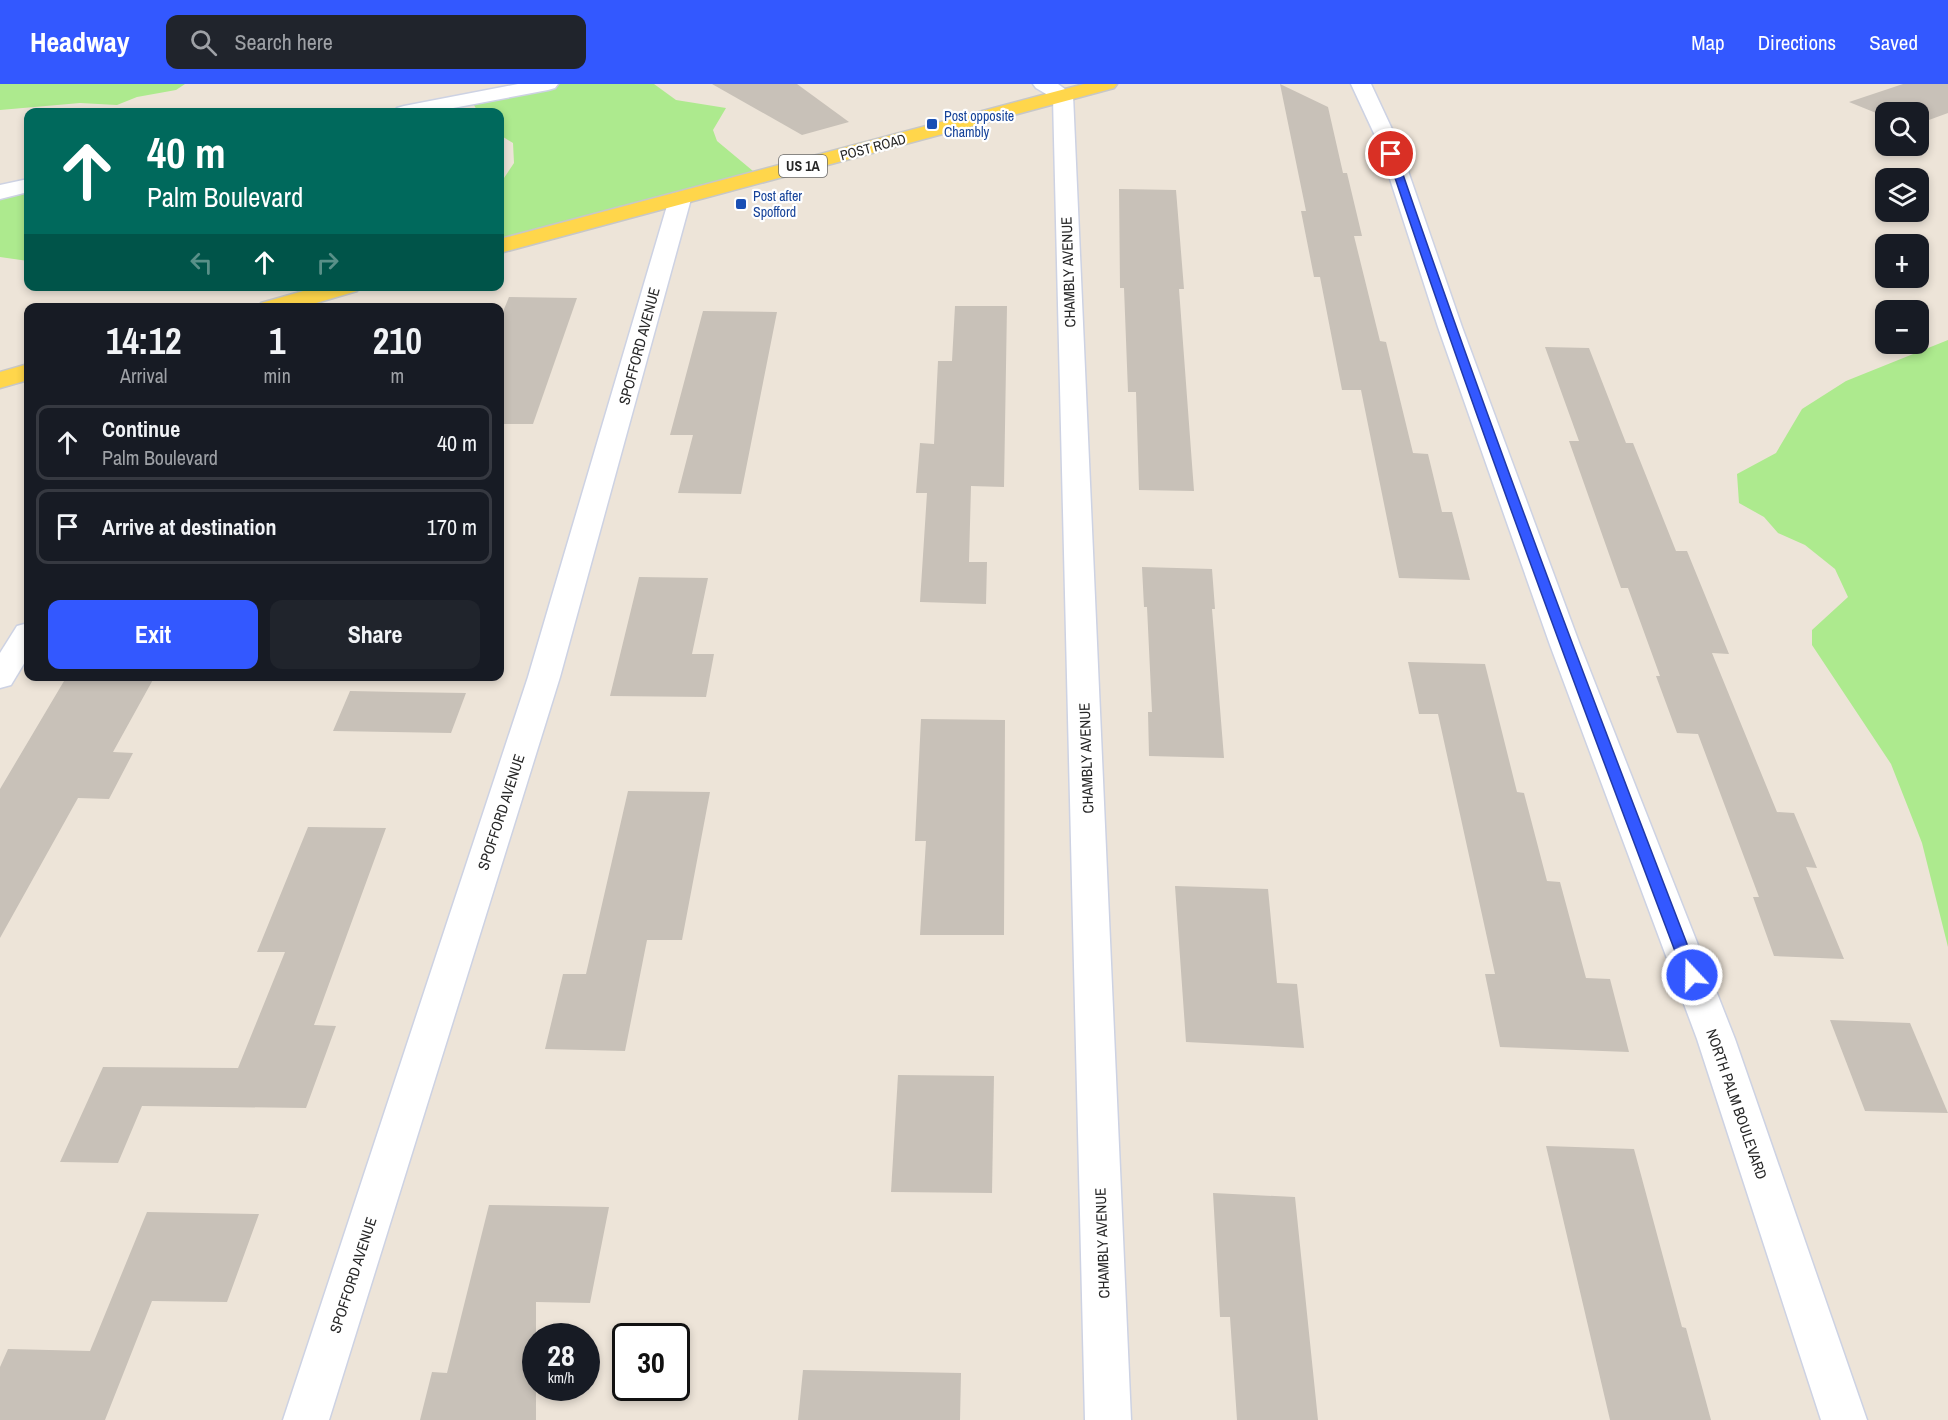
<!DOCTYPE html>
<html lang="en">
<head>
<meta charset="utf-8">
<style>
	body { margin:0; font-family:"Archivo Narrow",sans-serif; background:#20242c; color:#f1f3f6; height:100vh; display:flex; flex-direction:column; font-size:22px; white-space:nowrap }
	* { box-sizing:border-box; margin:0 }
	p { font-size:20px; color:#9ea1a6 }
	.icon { flex:none; width:33px; height:33px; fill:none; stroke:currentColor; stroke-width:2; stroke-linecap:round; stroke-linejoin:round }
	.map { position:relative; flex:1; overflow:hidden }
	.sheet { position:absolute; left:24px; top:219px; width:480px; height:378px; display:flex; flex-direction:column; background:#171b24; border-radius:12px; box-shadow:0 3px 9px #0003 }
	.sheet>* { flex:none }
	.guide { position:absolute; left:24px; top:24px; width:480px; height:183px; border-radius:12px; box-shadow:0 3px 9px #0003; background:#00695c; color:#fff; overflow:hidden }
	.buttons { position:absolute; left:1875px; top:18px; display:grid; gap:12px }
	.buttons a { display:grid; place-items:center; width:54px; height:54px; border-radius:12px; background:#171b24; box-shadow:0 3px 9px #0003; font-size:30px }
	.speed { position:absolute; left:522px; top:1239px; display:flex; gap:12px; font-size:30px; font-weight:700; text-align:center }
	.speed>* { display:grid; place-content:center; width:78px; height:78px; border-radius:50%; background:#171b24; box-shadow:0 3px 9px #0003; line-height:1 }
	.speed small { font-size:15px; font-weight:400 }
	.speed .limit { border:3px solid #111; border-radius:9px; background:#fff; color:#111 }
	.pin { position:absolute; display:grid; place-items:center; width:51px; height:51px; color:#fff; margin:-26px; border:3px solid #fff; border-radius:50%; box-shadow:0 2px 6px #0007 }
	.me { position:absolute; width:66px; margin:-33px; rotate:339deg; stroke-linejoin:round; filter:drop-shadow(0 0 4px #0008) }
	.turn { display:flex; align-items:center; gap:21px; height:126px; padding:0 24px; font-size:27px }
	.turn .icon { width:78px; height:78px; stroke-width:2.5 }
	.turn b { display:block; font-size:42px; line-height:51px }
	.lanes { display:flex; align-items:center; height:57px; padding:0 24px; background:#0003; justify-content:center; gap:30px; direction:ltr }
	.lanes .off { opacity:.35 }
	.eta { display:flex; justify-content:space-evenly; align-items:center; height:102px; text-align:center }
	.eta b { font-size:36px; font-weight:800; line-height:42px }
	.action { display:flex; gap:12px; margin-top:auto; padding:12px 24px }
	.action a { flex:1; height:69px; border-radius:12px; background:#3358ff; color:#fff; font-size:24px; font-weight:800; line-height:69px; text-align:center }
	.action a+a { background:#20242c; color:#f1f3f6 }
	ul { padding:0; list-style:none }
	li { display:flex; align-items:center; gap:18px; height:75px; margin:0 12px 9px; padding:0 12px; border:3px solid #363941; border-radius:12px }
	li div { flex:1 }
	li b { display:block; font-size:22px }
	li em { font-style:normal }
	header { display:flex; align-items:center; gap:36px; box-sizing:border-box; height:84px; padding:0 30px; background:#3358ff; color:#fff }
	header strong { font-size:28px }
	nav { display:flex; gap:33px; margin-inline-start:auto; font-size:21px }
	.search { width:420px; height:54px; background:#20242c; display:flex; align-items:center; gap:15px; box-sizing:border-box; padding:0 21px; border-radius:12px; color:#9ea1a6; font-size:22px }
	.map>svg:first-child { display:block }
</style>
</head>
<body>
<header>
<strong>Headway</strong>
<div class="search"><svg class="icon" aria-label="search" viewBox="0 0 24 24"><circle cx="10" cy="10" r="6"/><path d="M15 15l6 6"/></svg>Search here</div>
<nav><a>Map</a><a>Directions</a><a>Saved</a></nav>
</header>
<div class="map">
<svg width="1948" height="1336" viewBox="0 0 1948 1336">
	<rect width="100%" height="100%" fill="#ede4d8"/>
	<g fill="#adea8e">
		<path d="M 0,0 L 185,0 L 176,6 L 137,13 L 117,21 L 80,19 L 0,26 Z"/>
		<path d="M 546,0 L 654,0 L 676,16 L 726,24 L 713,46 L 717,57 L 759,92 L 500,162 L 500,100 L 514,79 L 513,59 L 500,51 L 500,28 L 478,28 L 471,16 Z"/>
		<path d="M 28,103 L 28,177 L 0,173 L 0,111 Z"/>
		<path d="M 1948,256 L 1948,863 L 1922,759 L 1891,680 L 1812,561 L 1812,546 L 1848,513 L 1835,485 L 1805,461 L 1778,449 L 1764,433 L 1739,419 L 1737,390 L 1776,369 L 1802,325 L 1846,297 Z"/>
	</g>
	<g fill="#c8c1b8">
		<path d="M 712,0 L 797,0 L 849,38 L 802,51 Z"/>
		<path d="M 1280,0 L 1328,23 L 1343,89 L 1347,89 L 1362,152 L 1354,152 L 1380,257 L 1386,258 L 1413,369 L 1428,370 L 1442,428 L 1452,428 L 1470,496 L 1399,494 L 1361,306 L 1342,306 L 1320,193 L 1314,193 L 1301,127 L 1306,127 Z"/>
		<path d="M 1903,0 L 1948,0 L 1948,29 L 1918,40 L 1918,28 L 1886,28 L 1886,33 L 1849,18 Z"/>
		<path d="M 1119,105 L 1176,106 L 1184,205 L 1179,205 L 1194,407 L 1139,406 L 1136,308 L 1128,308 L 1124,204 L 1120,204 Z"/>
		<path d="M 509,213 L 577,214 L 533,340 L 500,340 L 500,235 Z"/>
		<path d="M 955,222 L 1007,222 L 1004,403 L 971,402 L 969,478 L 987,478 L 986,520 L 920,518 L 927,409 L 916,409 L 920,359 L 934,360 L 938,277 L 952,277 Z"/>
		<path d="M 703,227 L 777,228 L 741,410 L 678,409 L 693,351 L 670,351 Z"/>
		<path d="M 1545,263 L 1589,264 L 1626,359 L 1633,359 L 1676,467 L 1687,467 L 1729,570 L 1712,569 L 1777,728 L 1794,729 L 1817,784 L 1806,783 L 1844,875 L 1774,872 L 1753,813 L 1759,813 L 1698,650 L 1677,649 L 1656,592 L 1660,592 L 1628,504 L 1621,504 L 1569,357 L 1579,357 Z"/>
		<path d="M 1142,483 L 1212,485 L 1215,525 L 1212,525 L 1224,674 L 1149,672 L 1148,628 L 1152,628 L 1147,523 L 1144,523 Z"/>
		<path d="M 639,493 L 708,494 L 692,570 L 714,570 L 706,613 L 610,612 Z"/>
		<path d="M 1408,578 L 1485,580 L 1517,708 L 1524,709 L 1547,797 L 1560,798 L 1586,894 L 1610,895 L 1629,968 L 1500,963 L 1485,890 L 1495,890 L 1438,630 L 1419,630 Z"/>
		<path d="M 67,592 L 155,592 L 113,668 L 133,669 L 109,715 L 78,714 L 0,854 L 0,705 Z"/>
		<path d="M 350,607 L 401,608 L 466,609 L 451,649 L 333,647 Z"/>
		<path d="M 921,635 L 1005,636 L 1004,851 L 920,851 L 926,757 L 915,757 Z"/>
		<path d="M 628,707 L 710,708 L 682,856 L 647,856 L 625,967 L 545,965 L 563,890 L 586,890 Z"/>
		<path d="M 308,743 L 386,744 L 314,941 L 336,942 L 306,1024 L 142,1022 L 118,1079 L 60,1078 L 103,983 L 238,984 L 285,868 L 257,868 Z"/>
		<path d="M 1175,802 L 1268,805 L 1277,899 L 1297,900 L 1304,964 L 1186,958 Z"/>
		<path d="M 1830,936 L 1910,939 L 1948,1029 L 1865,1027 Z"/>
		<path d="M 898,991 L 994,992 L 992,1109 L 891,1108 Z"/>
		<path d="M 1546,1062 L 1634,1065 L 1682,1243 L 1686,1244 L 1711,1336 L 1610,1336 Z"/>
		<path d="M 1213,1109 L 1295,1113 L 1318,1336 L 1237,1336 L 1230,1233 L 1220,1233 Z"/>
		<path d="M 489,1121 L 609,1123 L 590,1219 L 536,1218 L 536,1336 L 420,1336 L 432,1288 L 447,1289 Z"/>
		<path d="M 147,1128 L 259,1130 L 227,1218 L 152,1217 L 105,1336 L 0,1336 L 0,1283 L 8,1265 L 90,1267 Z"/>
		<path d="M 803,1286 L 961,1289 L 960,1336 L 798,1336 Z"/>
	</g>
	<g fill="none" stroke-linecap="round" stroke-linejoin="round">
		<defs>
			<g id="street">
				<path d="M 518,0 L 558,0 L 555,4 L 548,6 L 432,28 L 394,28 L 397,24 L 404,22 Z"/>
				<path d="M 1033,0 L 1058,0 L 1073,11 L 1131,1336 L 1085,1336 L 1053,14 L 1036,4 Z"/>
				<path d="M 1351,0 L 1371,0 L 1398,58 L 1462,243 L 1580,561 L 1735,955 L 1867,1336 L 1821,1336 L 1697,955 L 1550,561 L 1438,243 L 1378,58 Z"/>
				<path d="M 28,95 L 28,108 L 0,115 L 0,101 Z"/>
				<path d="M 680,108 L 688,110 L 691,115 L 560,593 L 329,1336 L 283,1336 L 528,593 L 669,115 L 672,110 Z"/>
				<path d="M 28,539 L 28,573 L 11,601 L 0,604 L 0,569 L 17,542 Z"/>
			</g>
			<g id="primary">
				<path d="M 1084,0 L 1117,0 L 1114,4 L 500,169 L 500,155 Z"/>
				<path d="M 321,202 L 360,202 L 357,207 L 299,224 L 258,224 L 261,219 Z"/>
				<path d="M 28,280 L 28,296 L 0,304 L 0,288 Z"/>
			</g>
		</defs>
		<use href="#street" stroke="#cdd2e3" stroke-width="3"/>
		<use href="#primary" stroke="#c7c7c7" stroke-width="3"/>
		<use href="#street" fill="#fff" fill-rule="evenodd"/>
		<use href="#primary" fill="#ffd64b" fill-rule="evenodd"/>
	</g>
	<path fill="#3358ff" stroke="#2139a6" stroke-width="1.5" d="M 1391,67 L 1396,70 C 1490,346 1594,619 1699,891 L 1697,896 L 1686,896 L 1684,891 C 1581,619 1479,346 1387,70 Z"/>
	<g fill="#1a4fb4" stroke="#fff" stroke-width="2">
		<rect x="926" y="34" width="12" height="12" rx="3"/>
		<rect x="735" y="114" width="12" height="12" rx="3"/>
	</g>
	<g text-anchor="middle" dominant-baseline="central" stroke-width="4.5" stroke-linejoin="round" paint-order="stroke">
		<g font-size="14" fill="#164399" stroke="#fff" text-anchor="start">
			<text x="944" y="32">Post opposite<tspan x="944" dy="16">Chambly</tspan></text>
			<text x="753" y="112">Post after<tspan x="753" dy="16">Spofford</tspan></text>
		</g>
		<g font-size="14" fill="#282828" stroke="#fff">
			<text transform="translate(873 63) rotate(-15)">POST ROAD</text>
		</g>
		<rect fill="#fff" stroke="#686868" stroke-width="1.5" x="779" y="71" width="48" height="22" rx="4.5"/>
		<g font-size="14" font-weight="bold" fill="#282828">
			<text x="803" y="82">US 1A</text>
		</g>
		<g font-size="15" fill="#282828" stroke="#fff">
			<text transform="translate(1068 188) rotate(-92)">CHAMBLY AVENUE</text>
			<text transform="translate(639 262) rotate(-75)">SPOFFORD AVENUE</text>
			<text transform="translate(1086 674) rotate(-92)">CHAMBLY AVENUE</text>
			<text transform="translate(501 728) rotate(-72)">SPOFFORD AVENUE</text>
			<text transform="translate(1737 1020) rotate(71)">NORTH PALM BOULEVARD</text>
			<text transform="translate(1102 1159) rotate(-92)">CHAMBLY AVENUE</text>
			<text transform="translate(353 1191) rotate(-72)">SPOFFORD AVENUE</text>
		</g>
	</g>
</svg>
<div class="buttons">
<a><svg class="icon" aria-label="search" viewBox="0 0 24 24"><circle cx="10" cy="10" r="6"/><path d="M15 15l6 6"/></svg></a>
<a><svg class="icon" aria-label="layers" viewBox="0 0 24 24"><path d="M12 4l9 5-9 5-9-5zM3 14l9 5 9-5"/></svg></a>
<a>+</a>
<a>−</a>
</div>
<div class="speed"><div>28<small>km/h</small></div><div class="limit">30</div></div>
<div class="pin" style="left:1391px;top:70px;background:#d93025"><svg class="icon" aria-label="arrive" viewBox="0 0 24 24"><path d="M6 21V4h12l-3 4 3 4H6"/></svg></div>
<svg class="me" style="left:1692px;top:891px" viewBox="-20 -20 40 40"><circle r="17" fill="#3358ff" stroke="#fff" stroke-width="3"/><path d="M0-11L8 9 0 5-8 9z" fill="#fff"/></svg>
<div class="guide">
<div class="turn"><svg class="icon" aria-label="ahead" viewBox="0 0 24 24"><path d="M12 20V5M6 11l6-6 6 6"/></svg><div><b>40 m</b>Palm Boulevard</div></div>
<div class="lanes"><svg class="icon off" aria-label="left" viewBox="0 0 24 24"><path d="M17 20v-9H6M10 6l-5 5 5 5"/></svg><svg class="icon" aria-label="ahead" viewBox="0 0 24 24"><path d="M12 20V5M6 11l6-6 6 6"/></svg><svg class="icon off" aria-label="right" viewBox="0 0 24 24"><path d="M7 20v-9h11M14 6l5 5-5 5"/></svg></div>
</div>
<section class="sheet">
<div class="eta">
<div><b>14:12</b><p>Arrival</p></div>
<div><b>1</b><p>min</p></div>
<div><b>210</b><p>m</p></div>
</div>
<ul>
<li><svg class="icon" aria-label="ahead" viewBox="0 0 24 24"><path d="M12 20V5M6 11l6-6 6 6"/></svg><div><b>Continue</b><p>Palm Boulevard</p></div><em>40 m</em></li>
<li><svg class="icon" aria-label="arrive" viewBox="0 0 24 24"><path d="M6 21V4h12l-3 4 3 4H6"/></svg><div><b>Arrive at destination</b></div><em>170 m</em></li>
</ul>
<div class="action"><a>Exit</a><a>Share</a></div>
</section>
</div>
</body>
</html>
